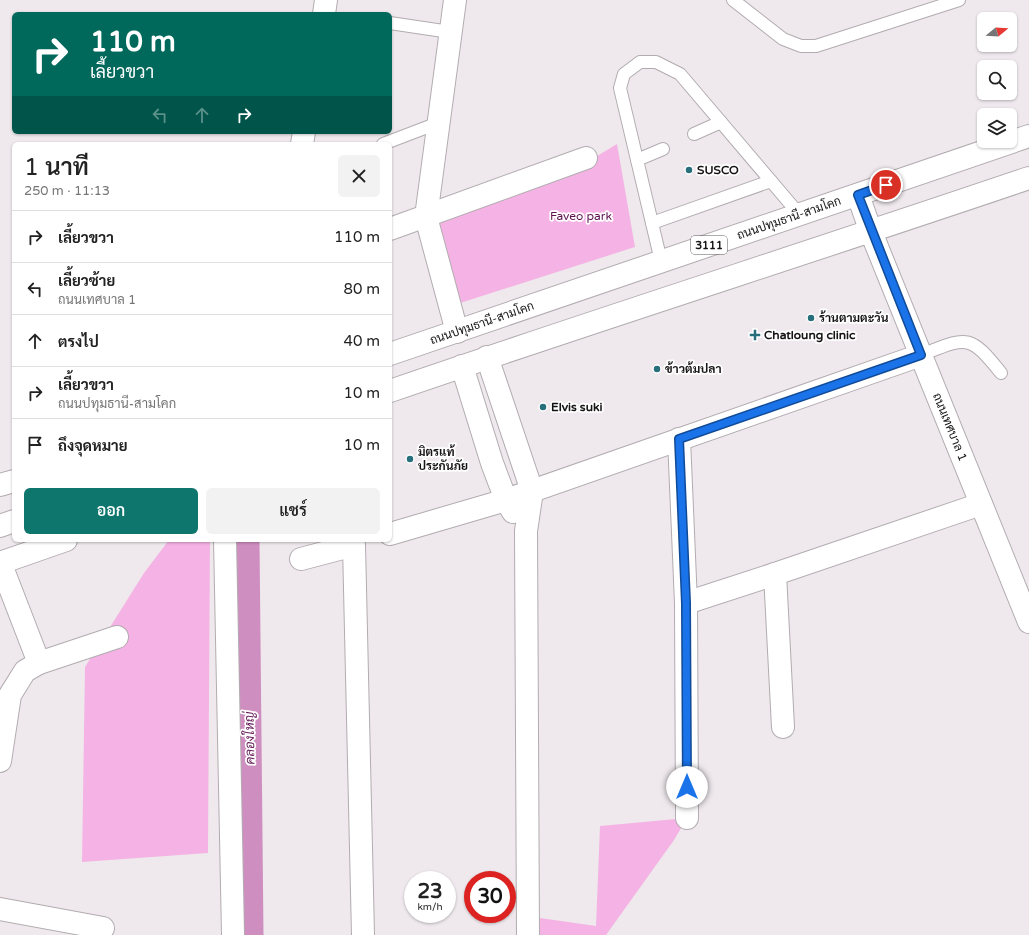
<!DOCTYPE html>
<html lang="th">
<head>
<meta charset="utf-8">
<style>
	body { margin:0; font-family:"Varela Round",Sarabun,sans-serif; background:#f2f2f2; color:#222; height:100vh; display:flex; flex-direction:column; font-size:15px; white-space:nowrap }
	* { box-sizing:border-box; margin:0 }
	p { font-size:13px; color:#767676 }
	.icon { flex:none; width:22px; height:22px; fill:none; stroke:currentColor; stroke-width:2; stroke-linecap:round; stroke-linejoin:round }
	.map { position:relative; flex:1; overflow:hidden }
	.side { position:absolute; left:12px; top:142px; width:380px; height:400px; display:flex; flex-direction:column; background:#fff; border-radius:6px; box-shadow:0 1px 3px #0004 }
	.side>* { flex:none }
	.banner { position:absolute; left:12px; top:12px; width:380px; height:122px; border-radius:6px; box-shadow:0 1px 3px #0004; background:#00695c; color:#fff; overflow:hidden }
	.needle { width:26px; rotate:72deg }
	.controls { position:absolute; left:977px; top:12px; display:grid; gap:8px }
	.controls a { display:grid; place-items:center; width:40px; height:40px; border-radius:6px; background:#fff; box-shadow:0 1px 3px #0004; font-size:20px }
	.speed { position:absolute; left:404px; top:871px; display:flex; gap:8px; font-size:20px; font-weight:700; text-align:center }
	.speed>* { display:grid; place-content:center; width:52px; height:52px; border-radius:50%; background:#fff; box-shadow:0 1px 3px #0004; line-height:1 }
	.speed small { font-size:10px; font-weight:400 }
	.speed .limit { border:6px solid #d22; background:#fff; color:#111 }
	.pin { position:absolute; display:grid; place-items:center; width:34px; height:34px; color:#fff; margin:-17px; border:2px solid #fff; border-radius:50%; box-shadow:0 1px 4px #0007 }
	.me { position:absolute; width:44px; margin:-22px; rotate:0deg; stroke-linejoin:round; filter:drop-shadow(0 0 3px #0008) }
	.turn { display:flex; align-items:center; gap:14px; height:84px; padding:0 12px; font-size:18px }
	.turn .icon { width:52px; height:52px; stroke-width:2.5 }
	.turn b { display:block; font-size:28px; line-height:34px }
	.lanes { display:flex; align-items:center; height:38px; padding:0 12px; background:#0003; justify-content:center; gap:20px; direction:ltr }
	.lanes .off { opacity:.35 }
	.round { display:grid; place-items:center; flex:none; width:42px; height:42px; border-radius:6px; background:#f2f2f2 }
	.headline { display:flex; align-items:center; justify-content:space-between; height:68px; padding:0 12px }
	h1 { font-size:24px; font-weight:600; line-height:30px }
	.button { display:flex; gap:8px; margin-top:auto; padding:8px 12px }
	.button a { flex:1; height:46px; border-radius:6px; background:#0f766e; color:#fff; font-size:16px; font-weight:600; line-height:46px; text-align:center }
	.button a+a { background:#f2f2f2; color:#222 }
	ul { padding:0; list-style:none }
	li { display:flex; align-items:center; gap:12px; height:52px; padding:0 12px; border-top:1px solid #e0e0e0 }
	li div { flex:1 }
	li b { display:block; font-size:15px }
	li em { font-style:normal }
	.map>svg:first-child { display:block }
</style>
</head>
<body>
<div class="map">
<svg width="1029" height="935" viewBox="0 0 1029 935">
	<rect width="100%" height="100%" fill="#efe9ed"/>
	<g fill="#f4b3e4">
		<path d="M 617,144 L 635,247 L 457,304 L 435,220 L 579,167 Z"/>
		<path d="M 169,540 L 210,540 L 208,853 L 82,862 L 85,667 L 144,573 Z"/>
		<path d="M 687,818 L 674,840 L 606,935 L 539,935 L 540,918 L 596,926 L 600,826 Z"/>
	</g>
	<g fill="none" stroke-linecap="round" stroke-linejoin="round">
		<path stroke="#ce8fc0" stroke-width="23" d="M 248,540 L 252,935"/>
		<defs>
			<g id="lane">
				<path d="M 733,0 L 783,39 L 801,46 L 816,46 L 959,0"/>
				<path d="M 390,23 L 450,32"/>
				<path d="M 694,134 L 721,122"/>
				<path d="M 383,144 L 438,123"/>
				<path d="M 637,160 L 663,149"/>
				<path d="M 652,223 L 771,181"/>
				<path d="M 661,261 L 620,88 L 624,74 L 640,62 L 656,62 L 680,74 L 799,214"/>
				<path d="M 921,355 C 967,337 969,333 1001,373"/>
			</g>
			<g id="street">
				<path d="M 455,0 L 426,217 L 457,332"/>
				<path d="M 324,14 L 326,0"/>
				<path d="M 302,144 L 304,132"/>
				<path d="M 858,195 L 871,232 L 1029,622"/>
				<path d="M 390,229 L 586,158"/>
				<path d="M 487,357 L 532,491 L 526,531 L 528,935"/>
				<path d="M 462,366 L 492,463 L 506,500 L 513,512"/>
				<path d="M 679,439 L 686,603 L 687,818"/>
				<path d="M 390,534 L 506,500 L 921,355"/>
				<path d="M 225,540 L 233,935"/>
				<path d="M 301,559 L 354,545 L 363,935"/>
				<path d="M 0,562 L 39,663"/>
				<path d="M 0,563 L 66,540"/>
				<path d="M 775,574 L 783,727"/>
				<path d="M 686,603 L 775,574 L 981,504"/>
				<path d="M 0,761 L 10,695 L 25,671 L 39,663 L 117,637"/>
				<path d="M 0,909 L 103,928"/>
			</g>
			<g id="primary">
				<path d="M 390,354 L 1029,136"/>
				<path d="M 390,391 C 602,318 817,250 1029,178"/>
				<path d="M 0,485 L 14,481"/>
				<path d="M 0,526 L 14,521"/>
			</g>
		</defs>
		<use href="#lane" stroke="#b2acb0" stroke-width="14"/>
		<use href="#street" stroke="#b2acb0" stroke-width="24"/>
		<use href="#primary" stroke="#b2acb0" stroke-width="24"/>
		<use href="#lane" stroke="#fff" stroke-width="12"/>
		<use href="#street" stroke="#fff" stroke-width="22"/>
		<use href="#primary" stroke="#fff" stroke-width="22"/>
	</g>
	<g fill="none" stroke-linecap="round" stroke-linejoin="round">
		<defs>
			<path id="route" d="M 687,787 L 686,603 L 679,439 L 921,355 L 858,195 L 886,185"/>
		</defs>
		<use href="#route" stroke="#114b97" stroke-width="10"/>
		<use href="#route" stroke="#1a73e8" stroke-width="7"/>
	</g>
	<g fill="#276f7a" stroke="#fff" stroke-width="1.5">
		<circle cx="689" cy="170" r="4"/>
		<circle cx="811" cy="318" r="4"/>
		<path d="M753 329h4v4h4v4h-4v4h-4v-4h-4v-4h4z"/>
		<circle cx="657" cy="369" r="4"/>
		<circle cx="543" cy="407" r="4"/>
		<circle cx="410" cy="459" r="4"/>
	</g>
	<g text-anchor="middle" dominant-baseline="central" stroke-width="3.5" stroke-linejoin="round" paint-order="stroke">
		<rect fill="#fff" stroke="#5c5a5b" stroke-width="1" x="691" y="236" width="36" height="18" rx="3"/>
		<g font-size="11" font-weight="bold" fill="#161415">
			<text x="709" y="245">3111</text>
		</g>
		<g font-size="12" font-weight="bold" fill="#161415" stroke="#fff" text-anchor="start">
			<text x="697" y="170">SUSCO</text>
			<text x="819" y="318">ร้านตามตะวัน</text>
			<text x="764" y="335">Chatloung clinic</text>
			<text x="665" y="369">ข้าวต้มปลา</text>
			<text x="551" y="407">Elvis suki</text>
			<text x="418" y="452">มิตรแท้<tspan x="418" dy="14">ประกันภัย</tspan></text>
		</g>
		<g font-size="12" fill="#5d1251" stroke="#fff">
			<text x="581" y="216">Faveo park</text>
		</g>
		<g font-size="12" fill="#161415" stroke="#fff">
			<text transform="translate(789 218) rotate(-19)">ถนนปทุมธานี-สามโคก</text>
			<text transform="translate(482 323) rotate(-19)">ถนนปทุมธานี-สามโคก</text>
			<text transform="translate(950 427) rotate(68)">ถนนเทศบาล 1</text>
		</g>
		<g font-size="13" font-style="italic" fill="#631957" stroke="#fff">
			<text transform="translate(250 738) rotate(-91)">คลองใหญ่</text>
		</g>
	</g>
</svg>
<div class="controls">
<a><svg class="needle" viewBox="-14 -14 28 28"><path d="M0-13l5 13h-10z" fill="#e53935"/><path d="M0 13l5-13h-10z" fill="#767676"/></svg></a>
<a><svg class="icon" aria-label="search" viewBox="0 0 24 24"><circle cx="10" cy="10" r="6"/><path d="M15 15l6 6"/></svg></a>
<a><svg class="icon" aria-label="layers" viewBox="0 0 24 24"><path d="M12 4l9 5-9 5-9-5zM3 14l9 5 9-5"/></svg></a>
</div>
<div class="speed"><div>23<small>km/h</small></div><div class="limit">30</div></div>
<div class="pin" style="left:886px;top:185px;background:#d93025"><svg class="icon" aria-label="arrive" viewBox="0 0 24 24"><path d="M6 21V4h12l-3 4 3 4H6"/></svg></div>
<svg class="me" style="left:687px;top:787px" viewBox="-20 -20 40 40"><circle r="19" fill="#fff"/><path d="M0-13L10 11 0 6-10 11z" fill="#1a73e8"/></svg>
<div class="banner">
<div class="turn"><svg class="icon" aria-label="right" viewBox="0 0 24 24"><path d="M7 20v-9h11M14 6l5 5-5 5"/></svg><div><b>110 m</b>เลี้ยวขวา</div></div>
<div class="lanes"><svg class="icon off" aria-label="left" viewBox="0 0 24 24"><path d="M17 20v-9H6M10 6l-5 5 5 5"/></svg><svg class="icon off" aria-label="ahead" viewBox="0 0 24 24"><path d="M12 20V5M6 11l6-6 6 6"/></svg><svg class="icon" aria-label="right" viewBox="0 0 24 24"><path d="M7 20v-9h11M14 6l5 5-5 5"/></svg></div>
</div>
<section class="side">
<div class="headline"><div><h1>1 นาที</h1><p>250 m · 11:13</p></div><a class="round"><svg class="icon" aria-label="close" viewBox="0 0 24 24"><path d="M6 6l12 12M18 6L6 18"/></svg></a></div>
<ul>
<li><svg class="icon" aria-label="right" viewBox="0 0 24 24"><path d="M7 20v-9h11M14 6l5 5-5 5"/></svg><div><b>เลี้ยวขวา</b></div><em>110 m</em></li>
<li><svg class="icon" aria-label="left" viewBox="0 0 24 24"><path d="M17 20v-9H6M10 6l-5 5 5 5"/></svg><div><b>เลี้ยวซ้าย</b><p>ถนนเทศบาล 1</p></div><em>80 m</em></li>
<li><svg class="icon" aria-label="ahead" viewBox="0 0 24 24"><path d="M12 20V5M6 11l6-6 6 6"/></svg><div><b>ตรงไป</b></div><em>40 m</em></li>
<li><svg class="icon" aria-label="right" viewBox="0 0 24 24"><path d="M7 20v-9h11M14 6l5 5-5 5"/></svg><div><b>เลี้ยวขวา</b><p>ถนนปทุมธานี-สามโคก</p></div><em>10 m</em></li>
<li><svg class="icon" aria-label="arrive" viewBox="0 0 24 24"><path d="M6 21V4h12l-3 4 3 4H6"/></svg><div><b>ถึงจุดหมาย</b></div><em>10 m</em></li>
</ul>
<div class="button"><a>ออก</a><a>แชร์</a></div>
</section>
</div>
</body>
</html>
